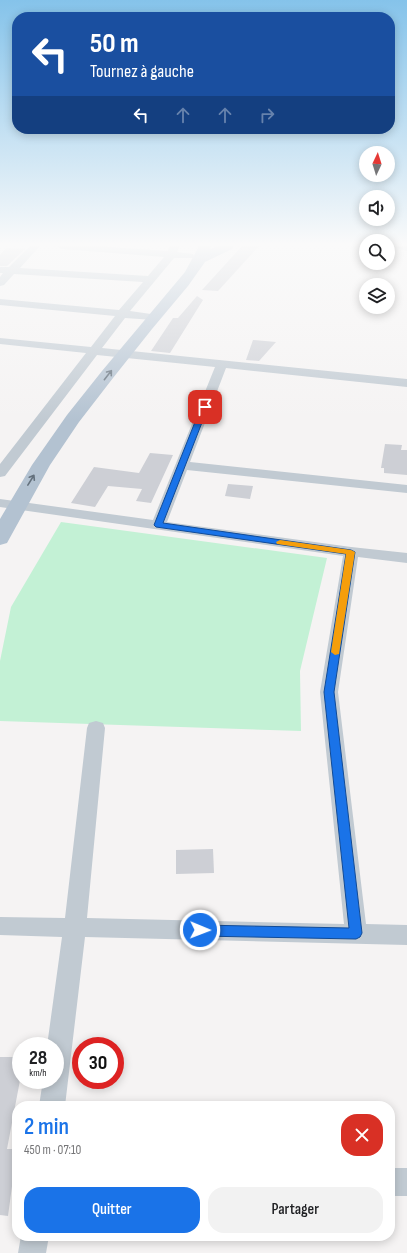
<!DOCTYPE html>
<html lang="fr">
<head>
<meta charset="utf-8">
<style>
	body { margin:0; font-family:"Sofia Sans Condensed",sans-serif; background:#f2f2f2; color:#202124; height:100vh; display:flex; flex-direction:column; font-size:15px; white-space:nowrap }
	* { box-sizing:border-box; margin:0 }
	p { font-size:13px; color:#757577 }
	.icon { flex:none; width:22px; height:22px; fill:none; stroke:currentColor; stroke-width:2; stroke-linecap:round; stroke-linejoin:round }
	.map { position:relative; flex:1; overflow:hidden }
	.panel { position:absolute; left:12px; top:1101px; width:383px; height:140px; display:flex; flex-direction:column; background:#fff; border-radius:16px; box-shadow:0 2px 10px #0003 }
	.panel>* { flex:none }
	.banner { position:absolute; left:12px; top:12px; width:383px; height:122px; border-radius:16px; box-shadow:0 2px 10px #0003; background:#1a4fa0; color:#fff; overflow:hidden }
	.needle { width:26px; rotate:4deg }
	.buttons { position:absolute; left:359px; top:146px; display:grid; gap:8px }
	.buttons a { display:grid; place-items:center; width:36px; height:36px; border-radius:50%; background:#fff; box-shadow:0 2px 10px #0003; font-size:20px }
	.speed { position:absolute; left:12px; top:1037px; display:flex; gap:8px; font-size:20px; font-weight:700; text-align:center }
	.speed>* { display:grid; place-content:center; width:52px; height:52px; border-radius:50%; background:#fff; box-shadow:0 2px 10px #0003; line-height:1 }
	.speed small { font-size:10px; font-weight:400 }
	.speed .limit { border:6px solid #d22; background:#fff; color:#111 }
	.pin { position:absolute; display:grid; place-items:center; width:34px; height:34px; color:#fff; margin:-17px; border-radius:8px; box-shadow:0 2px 6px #0006 }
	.me { position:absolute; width:44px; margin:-22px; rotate:91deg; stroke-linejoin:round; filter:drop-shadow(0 0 3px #0008) }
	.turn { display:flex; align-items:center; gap:14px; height:84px; padding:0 12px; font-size:18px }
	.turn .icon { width:52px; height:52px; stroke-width:2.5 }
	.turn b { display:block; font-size:28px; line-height:34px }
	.lanes { display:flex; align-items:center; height:38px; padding:0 12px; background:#0003; justify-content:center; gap:20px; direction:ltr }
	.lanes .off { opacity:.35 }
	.round { display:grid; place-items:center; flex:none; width:42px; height:42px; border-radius:16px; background:#f2f2f2 }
	.overview { display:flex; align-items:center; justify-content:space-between; height:68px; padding:0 12px }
	h1 { font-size:24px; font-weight:600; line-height:30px; color:#1a73e8 }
	.primary-button { display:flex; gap:8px; margin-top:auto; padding:8px 12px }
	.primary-button a { flex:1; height:46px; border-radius:16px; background:#1a73e8; color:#fff; font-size:16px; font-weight:600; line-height:46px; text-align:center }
	.primary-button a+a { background:#f2f2f2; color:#202124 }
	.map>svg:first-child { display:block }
</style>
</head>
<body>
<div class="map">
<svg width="407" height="1253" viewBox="0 0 407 1253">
	<rect width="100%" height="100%" fill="#f5f3f3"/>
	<path fill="#c3f1d5" d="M 61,522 L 327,558 L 300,671 L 301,731 L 0,721 L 0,661 L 11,607 Z"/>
	<g fill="#cdcfd5">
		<path d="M 242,246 L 259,246 L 218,291 L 202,290 Z"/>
		<path d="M 6,248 L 25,249 L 7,266 L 0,266 L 0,255 Z"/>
		<path d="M 197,296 L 203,300 L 170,353 L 151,351 L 173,318 L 178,318 Z"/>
		<path d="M 253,340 L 276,342 L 259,361 L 246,360 Z"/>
		<path d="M 385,444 L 402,445 L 401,450 L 407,450 L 407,475 L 384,473 L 384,468 L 381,468 Z"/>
		<path d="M 150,453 L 173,455 L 151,503 L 136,501 L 142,489 L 108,486 L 95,507 L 71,503 L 94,467 L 139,473 Z"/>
		<path d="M 228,484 L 253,486 L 250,499 L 225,496 Z"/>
		<path d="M 213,849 L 214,873 L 176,874 L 176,850 Z"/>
		<path d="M 0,1057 L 21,1057 L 21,1075 L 7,1149 L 17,1149 L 8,1216 L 0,1215 Z"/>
	</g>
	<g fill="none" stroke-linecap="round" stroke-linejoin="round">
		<g fill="#c1cad2" fill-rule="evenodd">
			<path d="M 30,246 L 40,246 L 20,268 L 148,276 L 164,257 L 62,249 L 59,248 L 57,246 L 94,246 L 168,251 L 170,246 L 180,246 L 177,252 L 193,254 L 194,256 L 193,258 L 174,258 L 130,311 L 158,315 L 160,317 L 158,319 L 154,320 L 125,318 L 102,348 L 407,379 L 407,387 L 226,368 L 190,462 L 407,485 L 407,493 L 187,470 L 167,522 L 351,547 L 407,553 L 407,563 L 358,557 L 338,692 L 366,924 L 407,925 L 407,945 L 85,937 L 65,1106 L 39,1106 L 43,1080 L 55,1080 L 55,1046 L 47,1046 L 62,937 L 0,935 L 0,917 L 65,918 L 87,728 L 89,723 L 96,721 L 103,723 L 105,728 L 87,918 L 344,924 L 320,692 L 343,556 L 0,507 L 0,499 L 153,520 L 215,367 L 97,355 L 5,476 L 0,477 L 0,464 L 86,353 L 0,344 L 0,338 L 91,347 L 115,316 L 0,305 L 0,299 L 119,310 L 143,282 L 14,274 L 4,285 L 0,286 L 0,277 L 3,273 L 0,273 L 0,267 L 9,267 Z"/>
			<path d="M 394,246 L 407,246 L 407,251 L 396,248 Z"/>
			<rect x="390" y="1168" width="17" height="28"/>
			<path d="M 21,1236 L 49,1236 L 46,1253 L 18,1253 Z"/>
		</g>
		<path fill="#b3c2d1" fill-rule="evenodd" d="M 199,246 L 211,246 L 210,249 L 219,246 L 234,246 L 232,249 L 205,262 L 188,286 L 152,329 L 113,378 L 79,422 L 50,465 L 7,543 L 0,545 L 0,519 L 32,465 L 67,415 L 102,371 L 185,272 Z"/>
	</g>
	<defs><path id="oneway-shaft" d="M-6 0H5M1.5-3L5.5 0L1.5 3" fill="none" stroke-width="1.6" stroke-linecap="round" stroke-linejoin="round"/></defs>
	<g stroke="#64717d">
		<use href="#oneway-shaft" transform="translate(108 375) rotate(-52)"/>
		<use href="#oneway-shaft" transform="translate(31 480) rotate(-58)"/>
	</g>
	<linearGradient id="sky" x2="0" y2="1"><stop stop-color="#85c3ea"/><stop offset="0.58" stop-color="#fafafa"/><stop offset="1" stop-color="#fafafa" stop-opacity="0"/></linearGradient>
	<rect width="407" height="421" fill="url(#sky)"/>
	<path fill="#1a73e8" stroke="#114b97" d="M 205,405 L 208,407 L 163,523 L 351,550 L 355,552 L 334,692 L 362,933 L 360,937 L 356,939 L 200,936 L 195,934 L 194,930 L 195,927 L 200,925 L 349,928 L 324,692 L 346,554 L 156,527 L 154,525 L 201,407 Z"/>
	<path fill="#f59e0b" d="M 280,540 L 351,550 L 355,552 L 339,654 L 335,655 L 331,652 L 346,554 L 277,544 L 276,542 Z"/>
</svg>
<div class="buttons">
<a><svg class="needle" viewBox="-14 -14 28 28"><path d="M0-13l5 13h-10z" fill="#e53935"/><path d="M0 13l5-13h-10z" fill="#757577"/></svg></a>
<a><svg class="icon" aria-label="sound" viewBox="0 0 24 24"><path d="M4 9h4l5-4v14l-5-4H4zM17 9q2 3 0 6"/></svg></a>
<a><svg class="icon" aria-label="search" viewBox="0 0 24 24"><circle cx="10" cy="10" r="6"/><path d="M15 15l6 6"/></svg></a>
<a><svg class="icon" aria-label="layers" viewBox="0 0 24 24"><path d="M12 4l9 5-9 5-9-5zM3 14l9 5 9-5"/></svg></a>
</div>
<div class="speed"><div>28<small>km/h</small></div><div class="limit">30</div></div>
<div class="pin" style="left:205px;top:407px;background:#d93025"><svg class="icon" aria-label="arrive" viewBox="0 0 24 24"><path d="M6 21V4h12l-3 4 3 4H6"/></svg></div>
<svg class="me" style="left:200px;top:930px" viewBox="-20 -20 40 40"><circle r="17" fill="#1a73e8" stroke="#fff" stroke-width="3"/><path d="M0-11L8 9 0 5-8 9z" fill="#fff"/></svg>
<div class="banner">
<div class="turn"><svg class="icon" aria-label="left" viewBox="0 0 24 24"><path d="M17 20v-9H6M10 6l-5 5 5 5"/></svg><div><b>50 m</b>Tournez à gauche</div></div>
<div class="lanes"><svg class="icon" aria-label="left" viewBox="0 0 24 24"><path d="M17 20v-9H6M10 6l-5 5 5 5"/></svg><svg class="icon off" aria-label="ahead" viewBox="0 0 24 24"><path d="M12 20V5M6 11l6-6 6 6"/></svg><svg class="icon off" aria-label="ahead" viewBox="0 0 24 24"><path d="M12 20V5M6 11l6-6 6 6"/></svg><svg class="icon off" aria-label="right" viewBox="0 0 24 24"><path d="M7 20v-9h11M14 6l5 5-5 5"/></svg></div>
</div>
<section class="panel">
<div class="overview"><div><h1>2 min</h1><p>450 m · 07:10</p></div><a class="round" style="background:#d93025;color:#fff"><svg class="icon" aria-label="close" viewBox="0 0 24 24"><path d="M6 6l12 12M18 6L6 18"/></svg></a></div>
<div class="primary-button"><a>Quitter</a><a>Partager</a></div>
</section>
</div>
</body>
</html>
